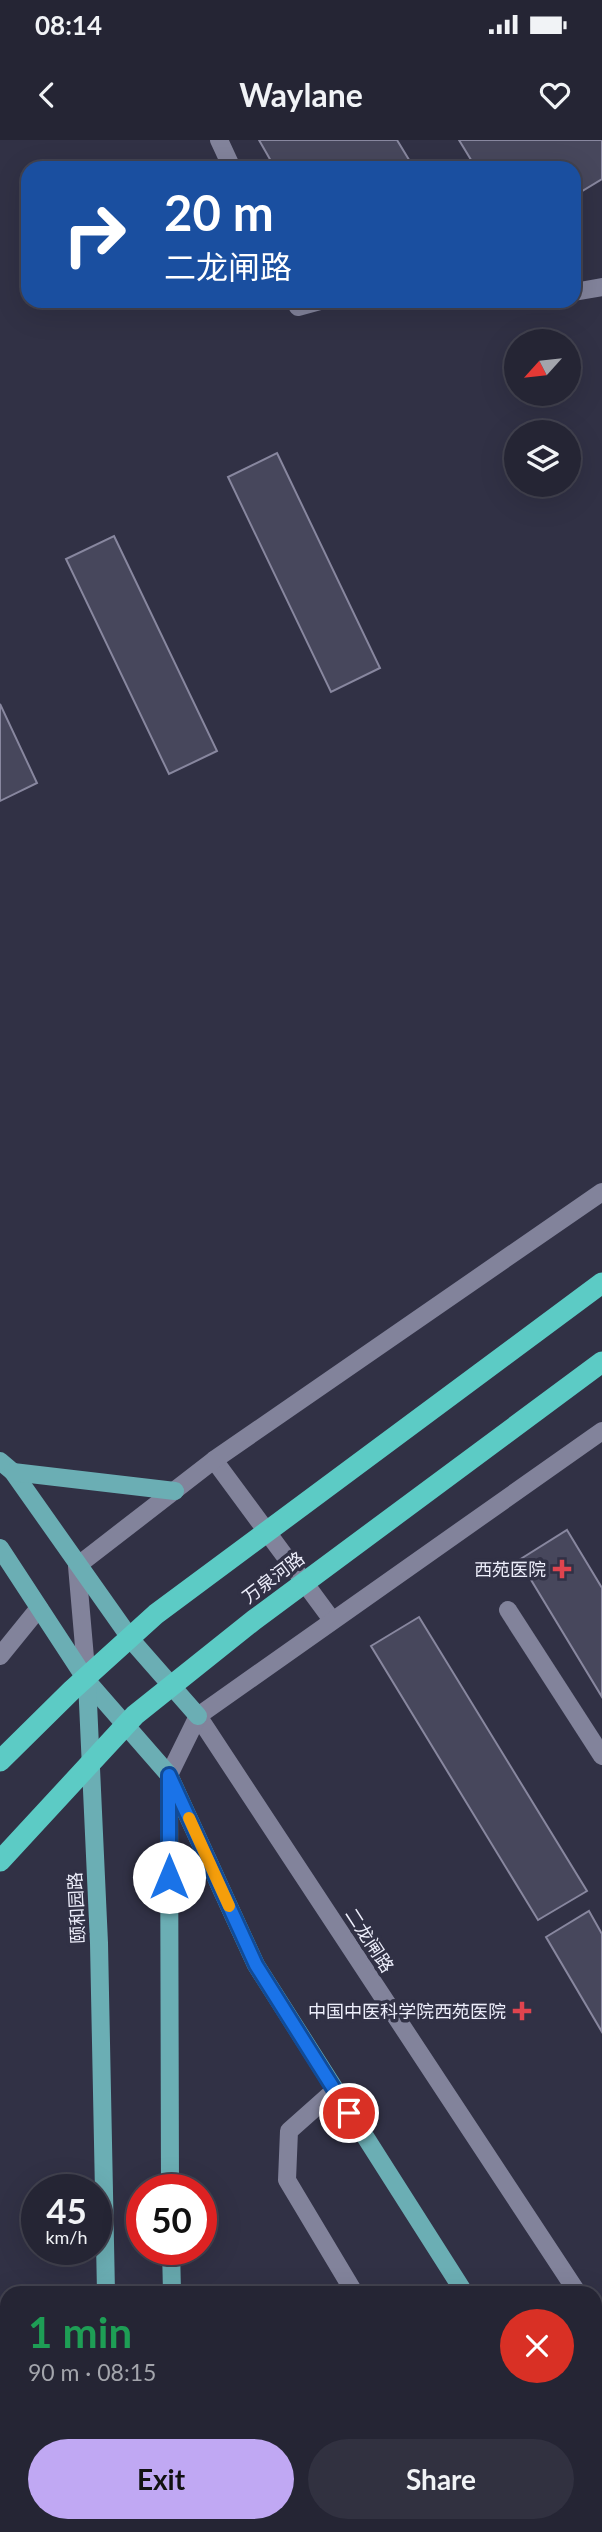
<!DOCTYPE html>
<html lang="en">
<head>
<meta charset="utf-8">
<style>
	body { margin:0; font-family:Lato,"Noto Sans SC",sans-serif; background:#313140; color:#f1f3f6; height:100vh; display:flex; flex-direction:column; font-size:26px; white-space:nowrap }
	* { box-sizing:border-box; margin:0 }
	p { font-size:23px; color:#a3a5ac }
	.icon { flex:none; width:38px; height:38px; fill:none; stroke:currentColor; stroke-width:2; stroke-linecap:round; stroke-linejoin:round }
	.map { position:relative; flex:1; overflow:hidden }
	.drawer { position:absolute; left:0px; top:2146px; width:602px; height:247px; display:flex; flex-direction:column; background:#252534; border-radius:21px 21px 0 0; box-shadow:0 7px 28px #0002,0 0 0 2px #42424f }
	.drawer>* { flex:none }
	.banner { position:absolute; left:21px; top:21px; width:560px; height:147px; border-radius:21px; box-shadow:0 7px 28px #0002,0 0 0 2px #42424f; background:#1a4fa0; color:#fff; overflow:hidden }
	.needle { width:46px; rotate:243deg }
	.controls { position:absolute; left:504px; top:189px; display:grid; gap:14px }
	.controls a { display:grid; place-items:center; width:77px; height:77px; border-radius:50%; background:#252534; box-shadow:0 7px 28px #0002,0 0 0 2px #42424f; font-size:35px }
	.speed { position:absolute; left:21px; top:2034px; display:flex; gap:14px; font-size:35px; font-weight:700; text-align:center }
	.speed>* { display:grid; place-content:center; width:91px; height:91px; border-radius:50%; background:#252534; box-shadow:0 7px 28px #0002,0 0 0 2px #42424f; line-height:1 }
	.speed small { font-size:18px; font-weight:400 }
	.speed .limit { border:10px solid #d22; background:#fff; color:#111 }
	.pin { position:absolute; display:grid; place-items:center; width:60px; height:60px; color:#fff; margin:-30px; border:4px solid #fff; border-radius:50%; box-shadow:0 2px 7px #0007 }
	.me { position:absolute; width:77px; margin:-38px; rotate:0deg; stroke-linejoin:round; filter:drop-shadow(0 0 5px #0008) }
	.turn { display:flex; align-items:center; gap:24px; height:147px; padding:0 28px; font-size:32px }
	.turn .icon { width:91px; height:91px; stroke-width:2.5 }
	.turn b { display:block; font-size:49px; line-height:60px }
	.round { display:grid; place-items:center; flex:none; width:74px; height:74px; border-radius:37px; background:#313140 }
	.headline { display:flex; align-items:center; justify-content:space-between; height:119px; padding:0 28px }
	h1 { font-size:42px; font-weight:700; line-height:52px; color:#1e9e55 }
	.primary-button { display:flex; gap:14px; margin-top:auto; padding:14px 28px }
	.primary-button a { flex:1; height:80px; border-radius:42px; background:#c0a8f3; color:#111; font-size:28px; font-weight:700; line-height:80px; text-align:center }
	.primary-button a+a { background:#313140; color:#f1f3f6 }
	.status { display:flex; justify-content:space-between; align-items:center; height:49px; padding:0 35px; background:#252534; direction:ltr }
	.status svg { height:19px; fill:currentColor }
	header { display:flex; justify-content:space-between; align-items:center; height:91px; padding:0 28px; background:#252534; font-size:32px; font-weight:700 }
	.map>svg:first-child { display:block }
</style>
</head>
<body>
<div class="status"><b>08:14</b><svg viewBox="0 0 49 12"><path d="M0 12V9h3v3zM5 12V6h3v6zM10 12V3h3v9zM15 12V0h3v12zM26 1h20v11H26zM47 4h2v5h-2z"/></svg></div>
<header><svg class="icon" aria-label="back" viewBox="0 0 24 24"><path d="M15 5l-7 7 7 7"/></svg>Waylane<svg class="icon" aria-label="heart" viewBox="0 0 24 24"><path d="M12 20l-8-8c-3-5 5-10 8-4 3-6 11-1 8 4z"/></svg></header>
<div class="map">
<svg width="602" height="2392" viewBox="0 0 602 2392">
	<rect width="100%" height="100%" fill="#313145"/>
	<g fill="#47475c" stroke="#88879f" stroke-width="2">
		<path d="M 259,0 L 397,0 L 414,28 L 275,28 Z"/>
		<path d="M 459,0 L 602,0 L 602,39 L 574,56 L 574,28 L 476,28 Z"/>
		<path d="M 277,313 L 380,528 L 331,552 L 228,337 Z"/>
		<path d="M 114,396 L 217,611 L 169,634 L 66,419 Z"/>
		<path d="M 0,564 L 37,643 L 0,661 Z"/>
		<path d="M 567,1390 L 602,1448 L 602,1557 L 519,1420 Z"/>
		<path d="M 419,1477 L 587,1751 L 538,1780 L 371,1506 Z"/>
		<path d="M 589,1771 L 602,1794 L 602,1892 L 546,1797 Z"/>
	</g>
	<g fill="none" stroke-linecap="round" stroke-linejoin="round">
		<g stroke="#82839b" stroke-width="18">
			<path d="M 219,0 L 232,28"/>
			<path d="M 574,152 L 602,147"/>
			<path d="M 295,161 L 298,167 L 320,161"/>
			<path d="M 214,1320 L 332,1480"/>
			<path d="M 508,1470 L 602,1616"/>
			<path d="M 0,1516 L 39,1468"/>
			<path d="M 87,1541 L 77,1426 L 214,1320 L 602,1052"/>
			<path d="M 198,1576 L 577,2152"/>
			<path d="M 169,1635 L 198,1576 L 602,1291"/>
			<path d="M 334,1951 L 289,1991 L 287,2040 L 354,2152"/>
			<path d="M 595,2180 L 602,2191"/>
			<path d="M 493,2385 L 498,2392"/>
		</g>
		<g stroke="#6baeb4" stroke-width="18">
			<path d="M 0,1321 L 13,1332 L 133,1502 L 198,1576"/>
			<path d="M 13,1332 L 175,1351"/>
			<path d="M 0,1408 L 87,1541 L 169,1635 L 256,1825 L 464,2152"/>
			<path d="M 87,1541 L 99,1803 L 106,2152"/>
			<path d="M 169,1642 L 170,2049"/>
			<path d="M 171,2109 L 172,2152"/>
			<path d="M 595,2336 L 602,2347"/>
			<path d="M 111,2385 L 111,2392"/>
			<path d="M 176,2385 L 176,2392"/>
		</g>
		<g stroke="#5ccbc5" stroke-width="21">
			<path d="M 0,1621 L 72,1550 L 156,1474 L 602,1143"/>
			<path d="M 0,1721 L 135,1575 L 254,1480 L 602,1222"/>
		</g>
	</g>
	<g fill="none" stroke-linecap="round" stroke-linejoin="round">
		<defs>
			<path id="route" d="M 169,1737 L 169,1635 L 256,1825 L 349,1973"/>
		</defs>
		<use href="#route" stroke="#114b97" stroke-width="18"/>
		<use href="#route" stroke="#1a73e8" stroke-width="12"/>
		<path stroke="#f59e0b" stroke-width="12" d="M 189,1678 L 229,1766"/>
	</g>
	<g fill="#e0444e" stroke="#313145" stroke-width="2.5">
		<path d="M558.5 1418.5h7v7h7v7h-7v7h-7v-7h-7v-7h7z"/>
		<path d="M518.5 1860.5h7v7h7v7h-7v7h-7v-7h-7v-7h7z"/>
	</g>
	<g text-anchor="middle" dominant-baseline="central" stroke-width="7" stroke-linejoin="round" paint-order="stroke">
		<g font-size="18" fill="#edeefb" stroke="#313145" text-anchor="end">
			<text x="546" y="1429">西苑医院</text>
			<text x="506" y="1871">中国中医科学院西苑医院</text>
		</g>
		<g font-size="18" fill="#edeefb" stroke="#313145">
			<text transform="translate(273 1437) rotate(-37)">万泉河路</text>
			<text transform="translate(76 1768) rotate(-93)">颐和园路</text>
			<text transform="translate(370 1800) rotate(57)">二龙闸路</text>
		</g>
	</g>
</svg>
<div class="controls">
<a><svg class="needle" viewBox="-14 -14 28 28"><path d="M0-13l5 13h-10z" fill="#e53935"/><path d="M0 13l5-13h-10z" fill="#a3a5ac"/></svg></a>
<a><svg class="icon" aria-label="layers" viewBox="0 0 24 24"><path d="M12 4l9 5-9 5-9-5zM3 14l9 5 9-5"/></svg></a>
</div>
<div class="speed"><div>45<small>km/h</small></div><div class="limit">50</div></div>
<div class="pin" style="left:349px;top:1973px;background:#d93025"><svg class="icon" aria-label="arrive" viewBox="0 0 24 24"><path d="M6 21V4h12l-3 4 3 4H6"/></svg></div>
<svg class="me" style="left:169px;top:1737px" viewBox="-20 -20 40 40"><circle r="19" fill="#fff"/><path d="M0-13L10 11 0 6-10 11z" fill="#1a73e8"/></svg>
<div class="banner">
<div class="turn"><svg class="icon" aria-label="right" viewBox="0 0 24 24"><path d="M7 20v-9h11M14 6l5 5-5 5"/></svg><div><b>20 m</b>二龙闸路</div></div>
</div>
<section class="drawer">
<div class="headline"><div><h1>1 min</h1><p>90 m · 08:15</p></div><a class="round" style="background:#d93025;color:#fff"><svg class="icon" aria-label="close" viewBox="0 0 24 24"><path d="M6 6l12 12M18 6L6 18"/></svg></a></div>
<div class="primary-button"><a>Exit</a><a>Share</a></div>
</section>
</div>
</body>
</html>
